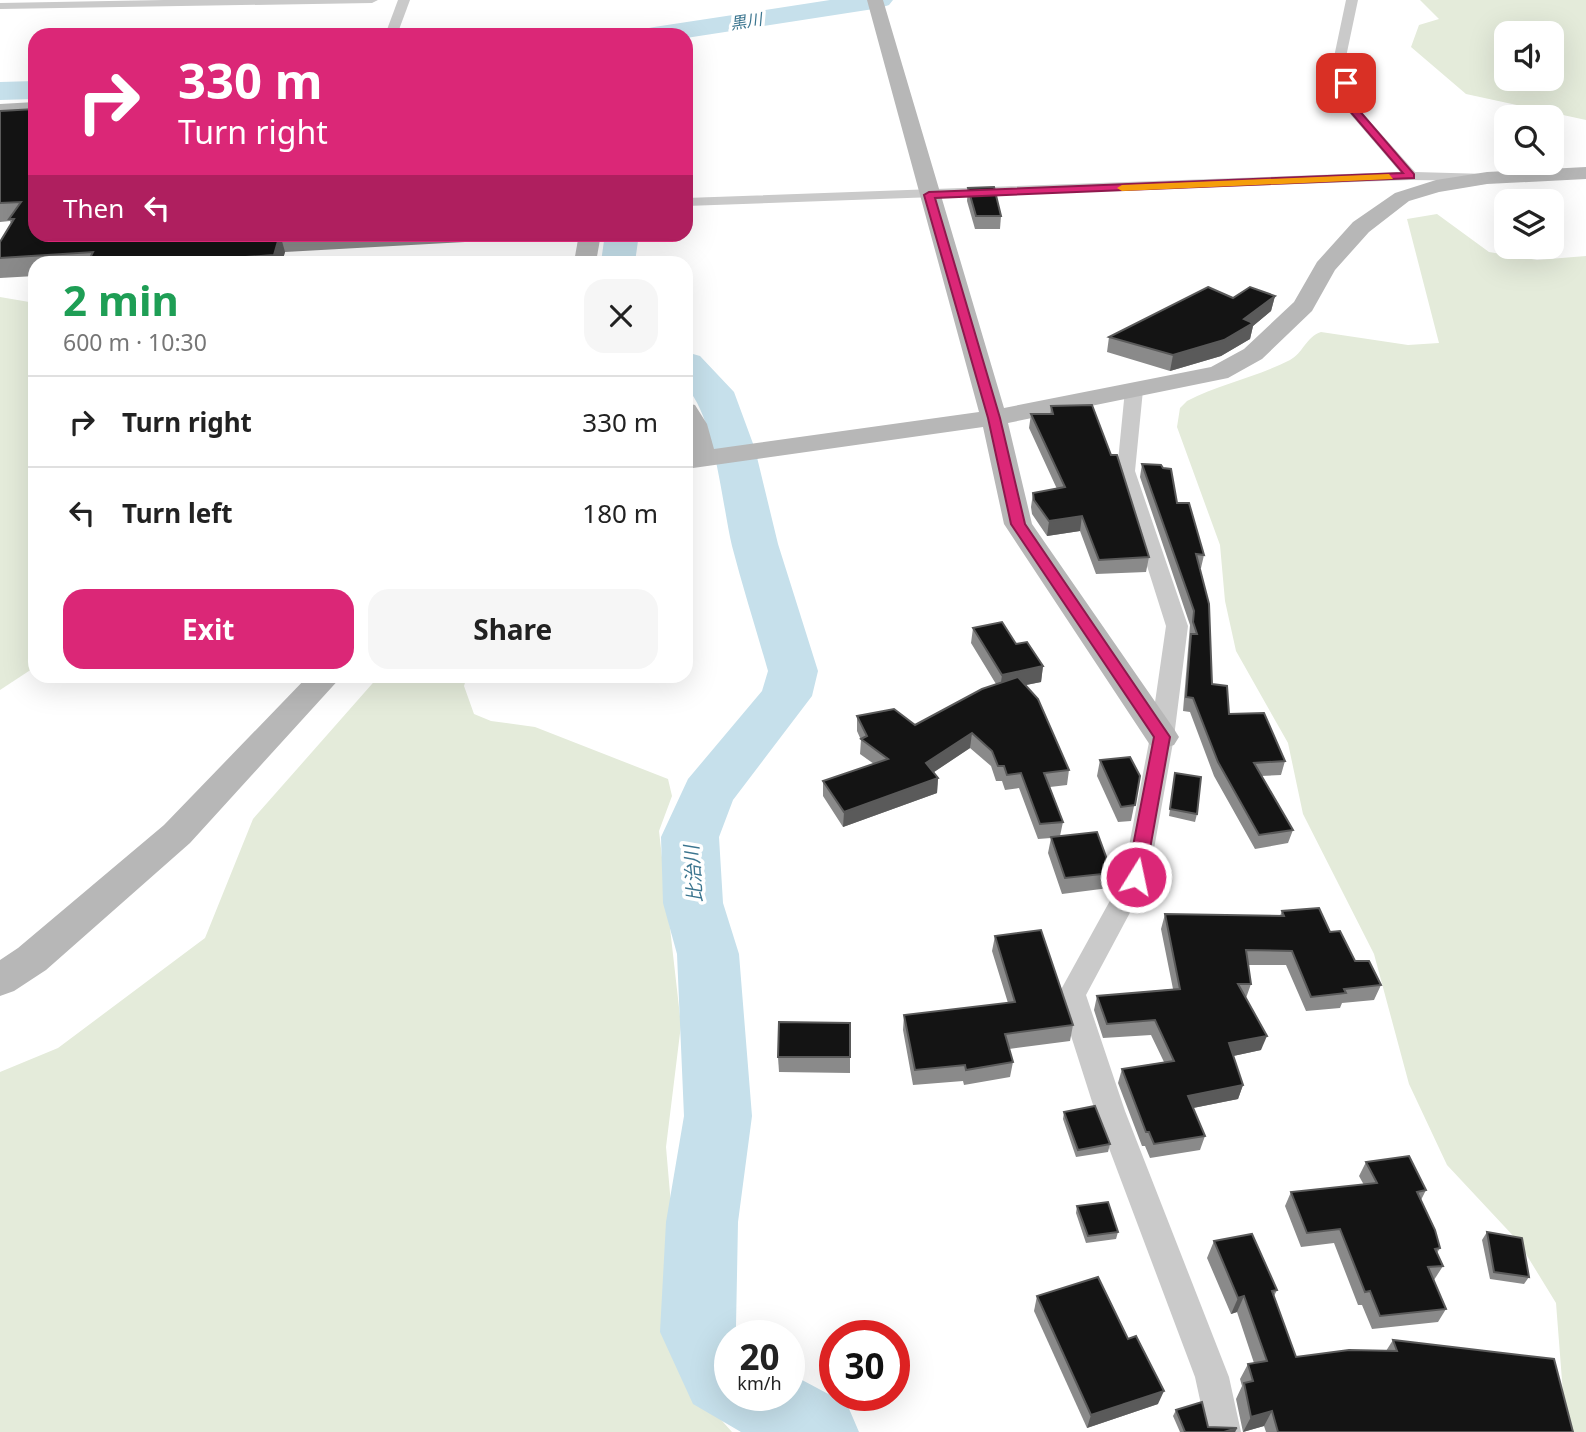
<!DOCTYPE html>
<html lang="en">
<head>
<meta charset="utf-8">
<style>
	body { margin:0; font-family:"Noto Sans","Noto Sans JP",sans-serif; background:#f6f6f6; color:#222; height:100vh; display:flex; flex-direction:column; font-size:26px; white-space:nowrap }
	* { box-sizing:border-box; margin:0 }
	p { font-size:23px; color:#767676 }
	.icon { flex:none; width:38px; height:38px; fill:none; stroke:currentColor; stroke-width:2; stroke-linecap:round; stroke-linejoin:round }
	.map { position:relative; flex:1; overflow:hidden }
	.drawer { position:absolute; left:28px; top:256px; width:665px; height:427px; display:flex; flex-direction:column; background:#fff; border-radius:21px; box-shadow:0 7px 28px #0002 }
	.drawer>* { flex:none }
	.guide { position:absolute; left:28px; top:28px; width:665px; height:214px; border-radius:21px; box-shadow:0 7px 28px #0002; background:#db2777; color:#fff; overflow:hidden }
	.fabs { position:absolute; left:1494px; top:21px; display:grid; gap:14px }
	.fabs a { display:grid; place-items:center; width:70px; height:70px; border-radius:14px; background:#fff; box-shadow:0 7px 28px #0002; font-size:35px }
	.speed { position:absolute; left:714px; top:1320px; display:flex; gap:14px; font-size:35px; font-weight:700; text-align:center }
	.speed>* { display:grid; place-content:center; width:91px; height:91px; border-radius:50%; background:#fff; box-shadow:0 7px 28px #0002; line-height:1 }
	.speed small { font-size:18px; font-weight:400 }
	.speed .limit { border:10px solid #d22; background:#fff; color:#111 }
	.pin { position:absolute; display:grid; place-items:center; width:60px; height:60px; color:#fff; margin:-30px; border-radius:14px; box-shadow:0 4px 10px #0006 }
	.me { position:absolute; width:77px; margin:-38px; rotate:10deg; stroke-linejoin:round; filter:drop-shadow(0 0 5px #0008) }
	.turn { display:flex; align-items:center; gap:24px; height:147px; padding:0 35px; font-size:32px }
	.turn .icon { width:91px; height:91px; stroke-width:2.5 }
	.turn b { display:block; font-size:49px; line-height:60px }
	.then { display:flex; align-items:center; height:66px; padding:0 35px; background:#0003; gap:14px; font-size:26px }
	.round { display:grid; place-items:center; flex:none; width:74px; height:74px; border-radius:21px; background:#f6f6f6 }
	.headline { display:flex; align-items:center; justify-content:space-between; height:119px; padding:0 35px }
	h1 { font-size:42px; font-weight:700; line-height:52px; color:#1e9e55 }
	.cta { display:flex; gap:14px; margin-top:auto; padding:14px 35px }
	.cta a { flex:1; height:80px; border-radius:21px; background:#db2777; color:#fff; font-size:28px; font-weight:700; line-height:80px; text-align:center }
	.cta a+a { background:#f6f6f6; color:#222 }
	ul { padding:0; list-style:none }
	li { display:flex; align-items:center; gap:21px; height:91px; padding:0 35px; border-top:2px solid #e0e0e0 }
	li div { flex:1 }
	li b { display:block; font-size:26px }
	li em { font-style:normal }
	.map>svg:first-child { display:block }
</style>
</head>
<body>
<div class="map">
<svg width="1586" height="1432" viewBox="0 0 1586 1432">
	<rect width="100%" height="100%" fill="#fff"/>
	<g fill="#e4ebda" fill-rule="evenodd">
		<path d="M 1420,0 L 1586,0 L 1586,120 L 1466,94 L 1411,47 L 1419,25 L 1439,19 ZM 1507,33 L 1552,33 L 1552,79 L 1507,79 Z"/>
		<path d="M 1437,214 L 1489,252 L 1537,260 L 1586,256 L 1586,1432 L 1566,1432 L 1556,1303 L 1518,1241 L 1447,1165 L 1409,1084 L 1374,954 L 1303,814 L 1288,743 L 1236,651 L 1225,601 L 1220,545 L 1177,427 L 1180,408 L 1187,401 C 1220,384 1257,377 1290,360 C 1303,353 1306,337 1321,332 L 1408,345 L 1439,343 L 1407,219 Z"/>
		<path d="M 0,297 L 35,303 L 35,667 L 0,690 Z"/>
		<path d="M 379,676 L 467,676 L 464,686 L 474,714 L 491,721 L 535,727 L 668,779 L 672,796 L 659,831 L 681,1025 L 666,1147 L 681,1321 L 715,1413 L 732,1432 L 0,1432 L 0,1072 L 58,1048 L 205,938 L 253,819 Z"/>
	</g>
	<g fill="none" stroke-linecap="round" stroke-linejoin="round">
		<g fill="#c6e0eb" fill-rule="evenodd">
			<path d="M 830,0 L 893,0 L 889,5 L 880,8 L 686,38 L 686,35 L 641,35 L 644,29 L 654,27 Z"/>
			<path d="M 35,81 L 35,99 L 0,100 L 0,82 Z"/>
			<path d="M 605,234 L 639,234 L 635,262 L 601,262 Z"/>
			<path d="M 686,352 L 700,356 L 734,392 L 755,449 L 778,544 L 818,671 L 812,696 L 733,800 L 719,837 L 723,903 L 739,954 L 752,1116 L 738,1222 L 736,1327 L 740,1335 L 730,1335 L 730,1395 L 789,1395 L 789,1373 L 847,1404 L 859,1432 L 741,1432 L 693,1404 L 660,1332 L 666,1222 L 684,1116 L 677,954 L 663,903 L 661,837 L 688,779 L 762,691 L 768,671 C 756,629 743,588 732,546 C 722,504 715,417 686,387 Z"/>
		</g>
		<g fill="#cacaca" fill-rule="evenodd">
			<path d="M 164,0 L 378,0 L 372,3 L 0,9 L 0,3 Z"/>
			<path d="M 398,0 L 410,0 L 397,35 L 385,35 Z"/>
			<path d="M 1346,0 L 1358,0 L 1346,57 L 1358,108 L 1415,172 L 1487,174 L 1494,178 L 1492,181 L 1411,180 L 686,206 L 686,198 L 1400,172 L 1346,109 L 1334,57 Z"/>
			<path d="M 1134,385 L 1143,390 L 1135,471 L 1188,626 L 1174,737 L 1149,877 L 1086,995 L 1125,1111 L 1229,1377 L 1241,1432 L 1207,1432 L 1195,1377 L 1095,1111 L 1058,995 L 1123,877 L 1150,737 L 1166,626 L 1117,471 L 1125,390 Z"/>
		</g>
		<g fill="#b7b7b7" fill-rule="evenodd">
			<path d="M 867,0 L 883,0 L 1004,408 L 1211,367 L 1244,349 L 1294,302 L 1317,262 L 1353,222 L 1395,193 L 1436,180 L 1487,172 L 1586,167 L 1586,179 L 1487,184 L 1439,192 L 1409,201 L 1369,232 L 1335,270 L 1312,311 L 1262,359 L 1228,378 L 1008,423 L 1032,524 L 1174,729 L 1179,737 L 1174,745 L 1162,749 L 1150,745 L 1004,524 L 983,427 L 686,469 L 686,403 L 695,405 L 707,424 L 714,449 L 979,412 Z"/>
			<path d="M 35,102 L 35,114 L 0,116 L 0,104 Z"/>
			<path d="M 579,234 L 601,234 L 596,262 L 574,262 Z"/>
			<path d="M 308,676 L 342,676 L 190,843 L 46,970 L 14,991 L 0,996 L 0,960 L 18,948 L 164,825 Z"/>
		</g>
	</g>
	<g fill="#8a8a8a">
		<path d="M 0,111 L 35,234 L 555,234 L 555,237 L 285,252 L 282,262 L 35,262 L 35,276 L 0,278 L 0,242 L 11,224 L 10,221 L 0,222 Z"/>
		<path d="M 968,188 L 1001,216 L 1000,229 L 975,229 L 967,201 Z"/>
		<path d="M 1275,296 L 1271,311 L 1253,326 L 1250,339 L 1221,356 L 1170,371 L 1107,352 L 1109,337 L 1233,298 Z"/>
		<path d="M 1051,406 L 1149,557 L 1146,572 L 1096,574 L 1080,531 L 1047,536 L 1032,514 L 1031,507 L 1033,493 L 1057,489 L 1029,428 L 1031,414 L 1050,414 Z"/>
		<path d="M 1142,464 L 1177,503 L 1204,555 L 1201,568 L 1199,568 L 1212,684 L 1229,714 L 1285,761 L 1281,775 L 1261,776 L 1293,830 L 1288,843 L 1255,849 L 1214,776 L 1190,712 L 1183,711 L 1190,625 L 1140,477 Z"/>
		<path d="M 973,628 L 1016,644 L 1043,666 L 1041,682 L 1026,685 L 1069,770 L 1067,785 L 1050,787 L 1063,822 L 1060,836 L 1112,873 L 1109,888 L 1062,894 L 1048,853 L 1051,838 L 1038,839 L 1019,788 L 1005,790 L 1002,781 L 996,781 L 991,766 L 970,748 L 934,772 L 938,778 L 937,793 L 843,827 L 823,796 L 823,781 L 874,764 L 860,754 L 861,740 L 857,731 L 857,716 L 915,725 L 996,684 L 971,643 Z"/>
		<path d="M 1100,760 L 1140,776 L 1131,821 L 1118,822 L 1097,776 Z"/>
		<path d="M 1175,773 L 1197,814 L 1195,822 L 1169,816 Z"/>
		<path d="M 1282,911 L 1330,932 L 1355,961 L 1381,985 L 1374,1000 L 1342,1003 L 1340,1008 L 1306,1011 L 1286,965 L 1248,965 L 1251,984 L 1246,998 L 1261,1050 L 1233,1056 L 1243,1085 L 1238,1099 L 1193,1108 L 1205,1136 L 1200,1150 L 1150,1158 L 1145,1146 L 1142,1146 L 1118,1083 L 1122,1069 L 1164,1062 L 1151,1035 L 1103,1038 L 1094,1010 L 1097,996 L 1173,989 L 1161,929 L 1165,914 L 1280,916 Z"/>
		<path d="M 995,936 L 1073,1025 L 1070,1041 L 1009,1049 L 1013,1062 L 1010,1077 L 964,1085 L 963,1081 L 913,1085 L 903,1030 L 904,1015 L 1008,1003 L 992,951 Z"/>
		<path d="M 778,1057 L 850,1057 L 850,1073 L 779,1072 Z"/>
		<path d="M 1064,1112 L 1110,1144 L 1108,1152 L 1076,1157 L 1063,1119 Z"/>
		<path d="M 1366,1162 L 1426,1190 L 1421,1200 L 1440,1248 L 1437,1253 L 1443,1266 L 1434,1280 L 1433,1280 L 1446,1309 L 1438,1322 L 1372,1329 L 1362,1305 L 1358,1305 L 1334,1243 L 1301,1247 L 1285,1206 L 1291,1192 L 1364,1185 L 1359,1176 Z"/>
		<path d="M 1077,1206 L 1118,1232 L 1116,1239 L 1086,1243 L 1076,1213 Z"/>
		<path d="M 1487,1232 L 1529,1277 L 1524,1284 L 1490,1279 L 1482,1240 Z"/>
		<path d="M 1214,1241 L 1277,1290 L 1274,1296 L 1296,1357 L 1386,1351 L 1393,1340 L 1573,1432 L 1266,1432 L 1264,1426 L 1243,1432 L 1236,1399 L 1242,1386 L 1240,1379 L 1248,1364 L 1254,1363 L 1237,1312 L 1231,1314 L 1207,1258 Z"/>
		<path d="M 1037,1296 L 1158,1404 L 1087,1428 L 1034,1311 Z"/>
		<path d="M 1176,1410 L 1208,1427 L 1237,1428 L 1235,1432 L 1180,1432 L 1173,1416 Z"/>
	</g>
	<g fill="#5a5a5a">
		<path d="M 280,234 L 285,252 L 282,262 L 276,262 L 274,255 Z"/>
		<path d="M 1275,296 L 1271,311 L 1253,326 L 1250,339 L 1221,356 L 1170,371 L 1173,355 L 1244,319 Z"/>
		<path d="M 1082,516 L 1080,531 L 1047,536 L 1049,521 Z"/>
		<path d="M 1043,666 L 1041,682 L 1000,690 L 1002,675 Z"/>
		<path d="M 972,733 L 970,748 L 925,778 L 926,763 Z"/>
		<path d="M 938,778 L 937,793 L 843,827 L 844,812 Z"/>
		<path d="M 1267,1036 L 1261,1050 L 1224,1058 L 1229,1043 Z"/>
		<path d="M 1243,1085 L 1238,1099 L 1183,1110 L 1188,1096 Z"/>
		<path d="M 1244,1296 L 1237,1312 L 1231,1314 L 1238,1298 Z"/>
		<path d="M 1164,1391 L 1158,1404 L 1087,1428 L 1091,1415 Z"/>
		<path d="M 1272,1411 L 1264,1426 L 1243,1432 L 1251,1417 Z"/>
		<path d="M 1237,1428 L 1235,1432 L 1224,1432 Z"/>
	</g>
	<g fill="#141414" stroke="#5a5a5a" stroke-width="2">
		<path d="M 35,109 L 35,234 L 280,234 L 274,255 L 246,257 L 244,261 L 237,262 L 88,262 L 93,252 L 0,258 L 0,242 L 14,219 L 9,219 L 21,202 L 0,203 L 0,111 Z"/>
		<path d="M 994,187 L 1001,216 L 976,216 L 968,188 Z"/>
		<path d="M 1208,287 L 1233,298 L 1250,287 L 1275,296 L 1244,319 L 1253,323 L 1224,340 L 1173,355 L 1109,337 Z"/>
		<path d="M 1092,405 L 1111,455 L 1117,455 L 1149,557 L 1099,560 L 1082,516 L 1049,521 L 1034,500 L 1033,493 L 1065,487 L 1031,414 L 1053,414 L 1051,406 Z"/>
		<path d="M 1142,464 L 1161,465 L 1163,468 L 1171,469 L 1177,503 L 1189,503 L 1204,555 L 1196,554 L 1209,604 L 1212,684 L 1227,686 L 1229,714 L 1264,713 L 1285,761 L 1254,763 L 1293,830 L 1259,835 L 1218,762 L 1193,698 L 1186,697 L 1191,634 L 1197,634 L 1193,622 L 1194,611 Z"/>
		<path d="M 1002,622 L 1016,644 L 1027,642 L 1043,666 L 1002,675 L 973,628 Z"/>
		<path d="M 1018,677 L 1038,699 L 1069,770 L 1044,773 L 1063,822 L 1040,824 L 1021,773 L 1007,775 L 1004,766 L 998,766 L 992,751 L 972,733 L 926,763 L 938,778 L 844,812 L 823,781 L 888,759 L 861,739 L 867,736 L 857,716 L 894,709 L 915,725 L 982,689 Z"/>
		<path d="M 1130,757 L 1140,776 L 1135,805 L 1121,807 L 1100,760 Z"/>
		<path d="M 1175,773 L 1201,777 L 1197,814 L 1170,809 Z"/>
		<path d="M 1097,832 L 1112,873 L 1065,878 L 1051,837 Z"/>
		<path d="M 1319,908 L 1330,932 L 1340,931 L 1355,961 L 1369,961 L 1381,985 L 1344,989 L 1346,993 L 1311,997 L 1292,951 L 1246,950 L 1251,984 L 1238,984 L 1267,1036 L 1229,1043 L 1243,1085 L 1188,1096 L 1205,1136 L 1154,1144 L 1149,1132 L 1146,1132 L 1122,1069 L 1174,1061 L 1155,1020 L 1107,1024 L 1097,996 L 1180,989 L 1165,914 L 1284,916 L 1282,911 Z"/>
		<path d="M 1041,930 L 1073,1025 L 1005,1034 L 1013,1062 L 966,1070 L 965,1065 L 915,1070 L 904,1015 L 1015,1002 L 995,936 Z"/>
		<path d="M 779,1022 L 850,1023 L 850,1057 L 778,1057 Z"/>
		<path d="M 1095,1106 L 1110,1144 L 1078,1150 L 1064,1112 Z"/>
		<path d="M 1409,1156 L 1426,1190 L 1417,1192 L 1435,1230 L 1440,1248 L 1435,1249 L 1443,1266 L 1428,1267 L 1446,1309 L 1380,1316 L 1370,1291 L 1365,1292 L 1340,1229 L 1307,1233 L 1291,1192 L 1377,1183 L 1366,1162 Z"/>
		<path d="M 1108,1202 L 1118,1232 L 1088,1236 L 1077,1206 Z"/>
		<path d="M 1487,1232 L 1522,1238 L 1529,1277 L 1494,1272 Z"/>
		<path d="M 1252,1234 L 1277,1290 L 1272,1291 L 1296,1357 L 1349,1350 L 1397,1351 L 1393,1340 L 1554,1359 L 1573,1432 L 1278,1432 L 1272,1411 L 1251,1417 L 1244,1383 L 1253,1381 L 1248,1364 L 1267,1361 L 1244,1296 L 1238,1298 L 1214,1241 Z"/>
		<path d="M 1098,1277 L 1128,1339 L 1136,1336 L 1164,1391 L 1091,1415 L 1037,1296 Z"/>
		<path d="M 1202,1402 L 1208,1427 L 1237,1428 L 1224,1432 L 1185,1432 L 1176,1410 Z"/>
	</g>
	<path fill="#db2777" stroke="#8e194d" stroke-width="2" d="M 1346,80 L 1351,83 L 1357,108 L 1414,174 L 1414,178 L 935,198 L 1000,418 L 1025,524 L 1170,737 L 1145,877 L 1136,883 L 1127,877 L 1154,737 L 1011,524 L 988,418 L 924,195 L 929,192 L 1403,173 L 1348,109 L 1342,83 Z"/>
	<path fill="#f59e0b" d="M 1389,174 L 1393,179 L 1122,191 L 1117,188 L 1122,185 Z"/>
	<g text-anchor="middle" dominant-baseline="central" stroke-width="7" stroke-linejoin="round" paint-order="stroke">
		<g font-size="16" font-style="italic" fill="#3b758f" stroke="#fff">
			<text transform="translate(746 21) rotate(-9)">黒川</text>
		</g>
		<g font-size="19" font-style="italic" fill="#3b758f" stroke="#fff">
			<text transform="translate(693 874) rotate(-94)">比治川</text>
		</g>
	</g>
</svg>
<div class="fabs">
<a><svg class="icon" aria-label="sound" viewBox="0 0 24 24"><path d="M4 9h4l5-4v14l-5-4H4zM17 9q2 3 0 6"/></svg></a>
<a><svg class="icon" aria-label="search" viewBox="0 0 24 24"><circle cx="10" cy="10" r="6"/><path d="M15 15l6 6"/></svg></a>
<a><svg class="icon" aria-label="layers" viewBox="0 0 24 24"><path d="M12 4l9 5-9 5-9-5zM3 14l9 5 9-5"/></svg></a>
</div>
<div class="speed"><div>20<small>km/h</small></div><div class="limit">30</div></div>
<div class="pin" style="left:1346px;top:83px;background:#d93025"><svg class="icon" aria-label="arrive" viewBox="0 0 24 24"><path d="M6 21V4h12l-3 4 3 4H6"/></svg></div>
<svg class="me" style="left:1136px;top:877px" viewBox="-20 -20 40 40"><circle r="17" fill="#db2777" stroke="#fff" stroke-width="3"/><path d="M0-11L8 9 0 5-8 9z" fill="#fff"/></svg>
<div class="guide">
<div class="turn"><svg class="icon" aria-label="right" viewBox="0 0 24 24"><path d="M7 20v-9h11M14 6l5 5-5 5"/></svg><div><b>330 m</b>Turn right</div></div>
<div class="then">Then<svg class="icon" aria-label="left" viewBox="0 0 24 24"><path d="M17 20v-9H6M10 6l-5 5 5 5"/></svg></div>
</div>
<section class="drawer">
<div class="headline"><div><h1>2 min</h1><p>600 m · 10:30</p></div><a class="round"><svg class="icon" aria-label="close" viewBox="0 0 24 24"><path d="M6 6l12 12M18 6L6 18"/></svg></a></div>
<ul>
<li><svg class="icon" aria-label="right" viewBox="0 0 24 24"><path d="M7 20v-9h11M14 6l5 5-5 5"/></svg><div><b>Turn right</b></div><em>330 m</em></li>
<li><svg class="icon" aria-label="left" viewBox="0 0 24 24"><path d="M17 20v-9H6M10 6l-5 5 5 5"/></svg><div><b>Turn left</b></div><em>180 m</em></li>
</ul>
<div class="cta"><a>Exit</a><a>Share</a></div>
</section>
</div>
</body>
</html>
